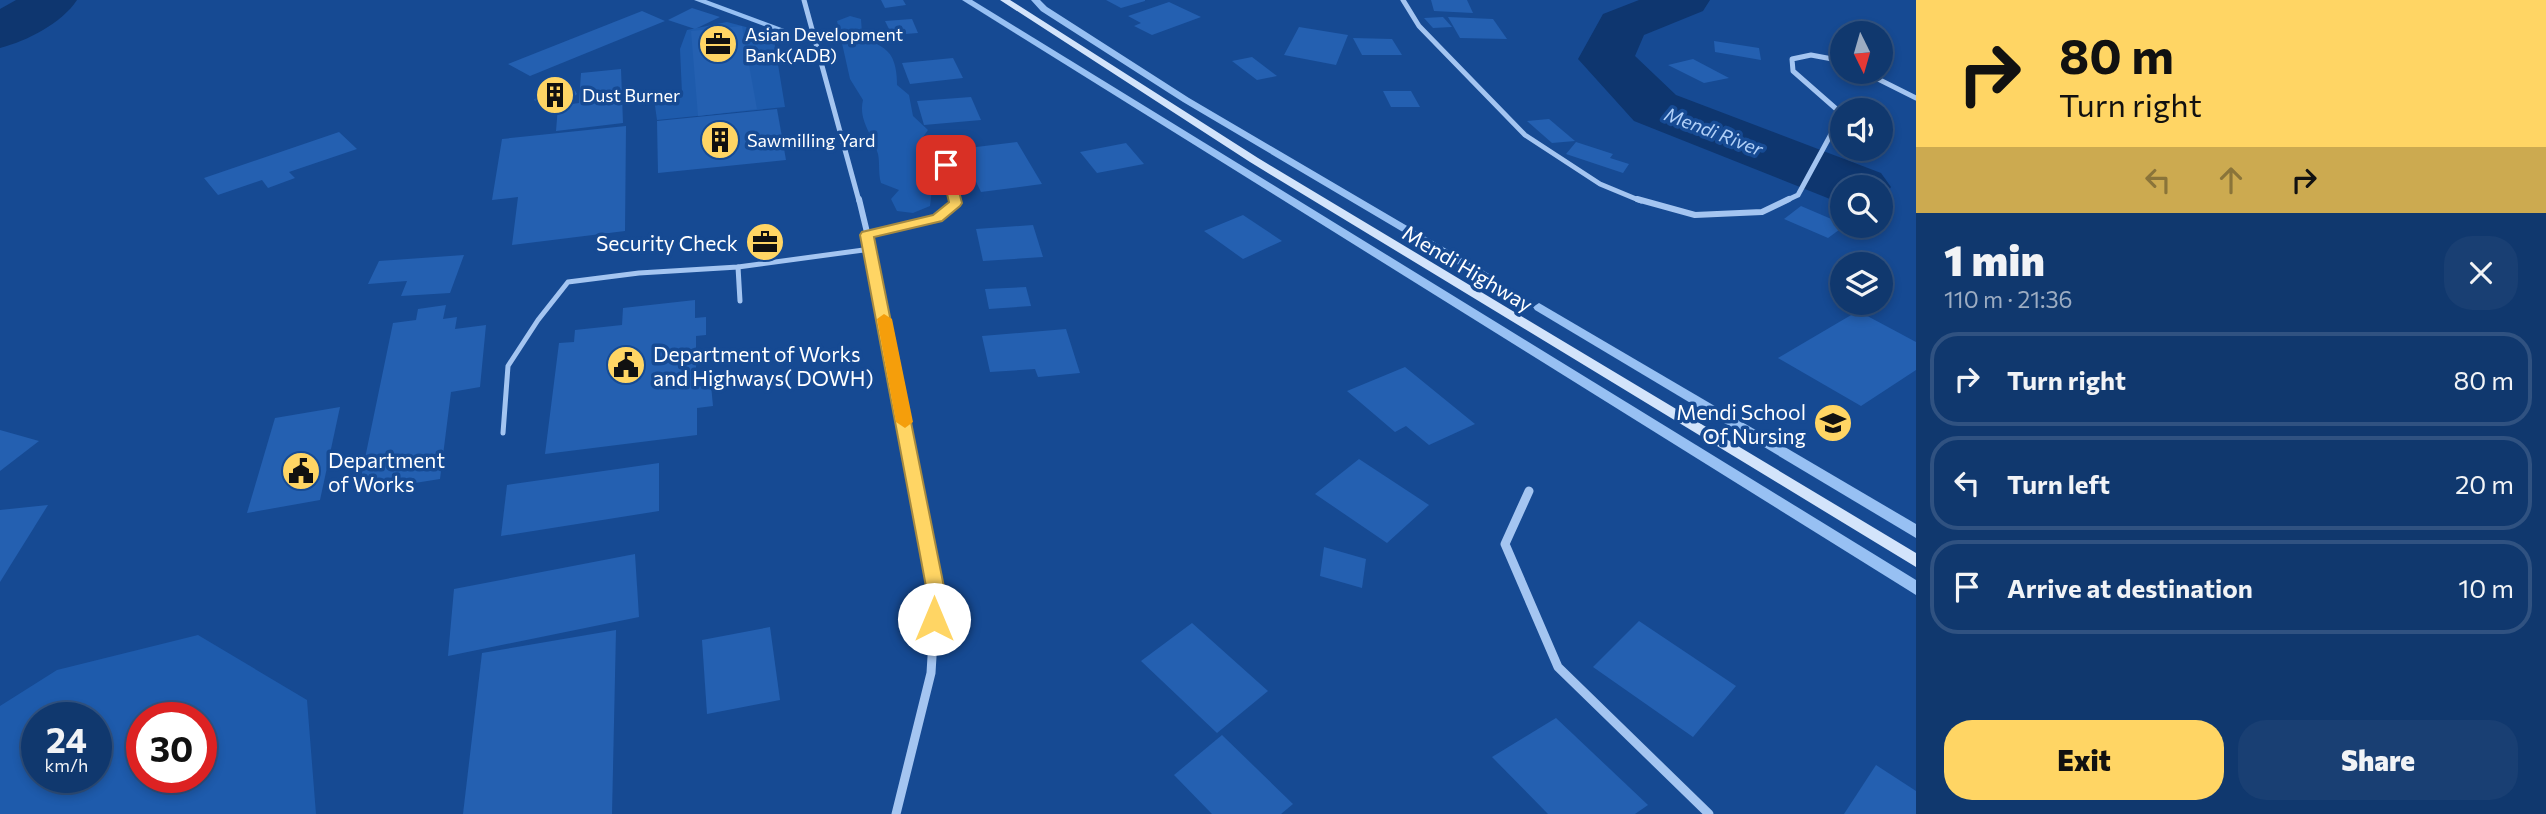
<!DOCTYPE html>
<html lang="en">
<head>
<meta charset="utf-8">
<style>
	body { margin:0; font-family:Commissioner,sans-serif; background:#193f73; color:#f1f3f6; height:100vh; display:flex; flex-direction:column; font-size:26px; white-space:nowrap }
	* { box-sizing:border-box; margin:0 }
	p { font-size:23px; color:#9cacc2 }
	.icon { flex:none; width:38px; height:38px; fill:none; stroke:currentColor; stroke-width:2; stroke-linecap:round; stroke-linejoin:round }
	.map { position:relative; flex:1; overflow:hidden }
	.sheet { display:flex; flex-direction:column; background:#10386e; width:630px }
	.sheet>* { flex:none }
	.guide { background:#ffd564; color:#111; overflow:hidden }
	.needle { width:46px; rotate:175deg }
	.controls { position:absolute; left:1830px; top:21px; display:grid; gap:14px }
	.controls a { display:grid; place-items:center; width:63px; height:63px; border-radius:50%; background:#10386e; box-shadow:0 4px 10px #0003,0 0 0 2px #305281; font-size:35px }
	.speed { position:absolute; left:21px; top:702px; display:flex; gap:14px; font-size:35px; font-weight:700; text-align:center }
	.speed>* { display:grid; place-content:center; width:91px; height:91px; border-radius:50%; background:#10386e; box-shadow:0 4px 10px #0003,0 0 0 2px #305281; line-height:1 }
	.speed small { font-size:18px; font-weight:400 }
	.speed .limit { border:10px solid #d22; background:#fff; color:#111 }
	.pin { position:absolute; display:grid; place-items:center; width:60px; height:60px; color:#fff; margin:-30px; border-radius:14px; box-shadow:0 4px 10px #0006 }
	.me { position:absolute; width:77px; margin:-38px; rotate:0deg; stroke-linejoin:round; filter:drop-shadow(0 0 5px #0008) }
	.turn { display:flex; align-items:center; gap:24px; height:147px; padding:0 28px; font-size:32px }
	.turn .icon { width:91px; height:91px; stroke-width:2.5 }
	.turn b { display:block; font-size:49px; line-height:60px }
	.lanes { display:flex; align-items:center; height:66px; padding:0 28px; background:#0003; justify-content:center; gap:35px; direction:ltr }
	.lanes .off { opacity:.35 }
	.round { display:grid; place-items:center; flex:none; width:74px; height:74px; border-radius:28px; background:#193f73 }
	.head { display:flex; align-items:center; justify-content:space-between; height:119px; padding:0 28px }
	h1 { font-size:42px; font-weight:800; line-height:52px }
	.button { display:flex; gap:14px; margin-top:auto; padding:14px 28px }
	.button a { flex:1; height:80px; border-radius:28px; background:#ffd564; color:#111; font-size:28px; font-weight:800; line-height:80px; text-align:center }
	.button a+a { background:#193f73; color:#f1f3f6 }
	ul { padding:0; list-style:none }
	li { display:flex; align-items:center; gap:21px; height:94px; margin:0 14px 10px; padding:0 14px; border:4px solid #305281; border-radius:28px }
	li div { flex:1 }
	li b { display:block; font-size:26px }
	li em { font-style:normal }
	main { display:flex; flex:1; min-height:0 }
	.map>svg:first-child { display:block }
</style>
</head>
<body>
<main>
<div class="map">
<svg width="1916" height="814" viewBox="0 0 1916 814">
	<rect width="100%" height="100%" fill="#164a93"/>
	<g fill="#1e5bac" fill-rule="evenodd">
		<path d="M 850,16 L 861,19 L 862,34 C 870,42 880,44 887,51 C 896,59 897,75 897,85 L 909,95 L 913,116 L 928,130 L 923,137 C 930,160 934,182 930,206 L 913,213 L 897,211 L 891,199 L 899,190 L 881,183 C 878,173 880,163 878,154 C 873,135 858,121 863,100 L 850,79 L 837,21 Z"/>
		<path d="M 727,22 L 773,34 L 785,107 L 657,120 L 654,99 L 682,94 L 680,49 L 687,30 Z"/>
		<path d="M 198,635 L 307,700 L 316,814 L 0,814 L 0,706 L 57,670 ZM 37,718 L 96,718 L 96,777 L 37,777 ZM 142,718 L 201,718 L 201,777 L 142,777 Z"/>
	</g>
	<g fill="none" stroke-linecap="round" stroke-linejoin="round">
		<g fill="#97c0f3" fill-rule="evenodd">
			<path d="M 694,0 L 706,0 L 787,30 L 780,32 Z"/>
			<path d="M 962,0 L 972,0 L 1916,580 L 1916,595 Z"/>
			<path d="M 1031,0 L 1040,0 L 1047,7 L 1189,98 L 1489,274 L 1483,278 L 1479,277 L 1183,102 L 1041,11 Z"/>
			<path d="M 1539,303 L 1916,524 L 1916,538 L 1535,310 L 1533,307 Z"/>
		</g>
		<g fill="#0e366f" fill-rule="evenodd">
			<path d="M 16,0 L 77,0 C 62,23 27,41 0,48 L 0,9 Z"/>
			<path d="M 1639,0 L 1710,0 L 1703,11 L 1644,35 L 1635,56 L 1676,95 L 1881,173 L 1891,187 L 1881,201 L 1881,187 L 1843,187 L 1843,203 L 1835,201 L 1634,121 L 1578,59 L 1603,14 Z"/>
		</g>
	</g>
	<g fill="#2460b1">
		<path d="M 881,0 L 903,0 L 906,5 L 885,8 Z"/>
		<path d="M 1106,0 L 1145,0 L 1145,1 L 1121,8 Z"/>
		<path d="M 1431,0 L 1467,0 L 1473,13 L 1434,11 Z"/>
		<path d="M 1169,2 L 1201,17 L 1152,35 L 1134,26 L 1141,23 L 1128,16 Z"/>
		<path d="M 692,8 L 720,17 L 695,29 L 668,20 Z"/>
		<path d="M 642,11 L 665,21 L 530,76 L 508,64 Z"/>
		<path d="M 1443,17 L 1452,27 L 1433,28 L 1424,18 Z"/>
		<path d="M 1448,17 L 1493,19 L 1507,39 L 1460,38 Z"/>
		<path d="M 912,19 L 918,33 L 892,35 L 885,21 Z"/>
		<path d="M 742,26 L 757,109 L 698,116 L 691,31 Z"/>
		<path d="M 1299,27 L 1348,35 L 1336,65 L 1284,55 Z"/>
		<path d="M 1353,38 L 1392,39 L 1402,55 L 1362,55 Z"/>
		<path d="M 1714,41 L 1759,48 L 1761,60 L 1715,52 Z"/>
		<path d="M 1252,57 L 1277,76 L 1257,80 L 1232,61 Z"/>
		<path d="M 953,58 L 963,78 L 910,84 L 902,63 Z"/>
		<path d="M 1693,59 L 1729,78 L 1704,83 L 1668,65 Z"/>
		<path d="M 621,69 L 623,123 L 556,131 L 558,106 L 579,103 L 581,73 Z"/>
		<path d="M 563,86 L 574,89 L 577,94 L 566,103 L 547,106 L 534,100 L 542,90 Z"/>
		<path d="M 1383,91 L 1411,91 L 1420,107 L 1391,107 Z"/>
		<path d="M 971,97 L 981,120 L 924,125 L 917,101 Z"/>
		<path d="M 777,109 L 786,160 L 658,173 L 657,121 Z"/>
		<path d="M 1549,119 L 1575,141 L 1552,143 L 1527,121 Z"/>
		<path d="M 626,126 L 625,231 L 512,245 L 518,197 L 492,200 L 502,139 Z"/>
		<path d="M 339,132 L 357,149 L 289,172 L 295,178 L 268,188 L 262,180 L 218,195 L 204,178 Z"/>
		<path d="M 1017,142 L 1042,184 L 981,192 L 960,149 Z"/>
		<path d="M 1576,142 L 1613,154 L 1610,158 L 1629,164 L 1623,173 L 1566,154 Z"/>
		<path d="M 1126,143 L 1144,164 L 1097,173 L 1080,152 Z"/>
		<path d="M 1801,206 L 1843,224 L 1843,227 L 1828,238 L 1784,219 Z"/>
		<path d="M 1243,215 L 1282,241 L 1243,259 L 1204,231 Z"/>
		<path d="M 1033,225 L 1043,257 L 983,261 L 976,229 Z"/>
		<path d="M 776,234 L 776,249 L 754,251 L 754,236 Z"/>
		<path d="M 464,255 L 450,293 L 401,296 L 407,281 L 368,284 L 379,261 Z"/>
		<path d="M 1026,287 L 1031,306 L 989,309 L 985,289 Z"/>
		<path d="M 695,300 L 695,318 L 706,317 L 706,335 L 696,336 L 696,387 L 711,385 L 713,406 L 697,408 L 697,435 L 545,454 L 559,343 L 574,342 L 575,330 L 622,325 L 623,308 Z"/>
		<path d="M 446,305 L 443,319 L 457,317 L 455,329 L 486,325 L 480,387 L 451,392 L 440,479 L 358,492 L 393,323 L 416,320 L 418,309 Z"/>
		<path d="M 1858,311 L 1916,342 L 1916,370 L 1861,406 L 1778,358 Z"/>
		<path d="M 1066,329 L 1080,373 L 1038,377 L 1035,369 L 990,372 L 982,336 Z"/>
		<path d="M 1405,367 L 1475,424 L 1429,445 L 1406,426 L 1395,432 L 1347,391 Z"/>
		<path d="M 340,407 L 320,500 L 247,513 L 275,418 Z"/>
		<path d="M 0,430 L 39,441 L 0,471 Z"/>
		<path d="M 1359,459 L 1429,505 L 1387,543 L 1315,494 Z"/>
		<path d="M 659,463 L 659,511 L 501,536 L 507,485 Z"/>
		<path d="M 48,505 L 0,582 L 0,510 Z"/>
		<path d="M 1324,547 L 1366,559 L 1362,588 L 1320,576 Z"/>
		<path d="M 635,554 L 639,617 L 448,656 L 454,589 Z"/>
		<path d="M 1639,621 L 1736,686 L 1693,737 L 1593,667 Z"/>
		<path d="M 1192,623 L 1268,691 L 1217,733 L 1141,661 Z"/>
		<path d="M 770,627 L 780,700 L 707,714 L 702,640 Z"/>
		<path d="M 616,630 L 612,814 L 463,814 L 482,653 Z"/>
		<path d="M 1556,718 L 1648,805 L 1635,814 L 1548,814 L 1492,757 Z"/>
		<path d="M 1222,735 L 1293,804 L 1281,814 L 1212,814 L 1174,775 Z"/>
		<path d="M 1876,765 L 1916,791 L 1916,814 L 1844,814 Z"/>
	</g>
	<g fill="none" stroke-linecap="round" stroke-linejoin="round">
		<g stroke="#a4c5f1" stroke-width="5">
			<path d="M 738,267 L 740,301"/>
			<path d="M 503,433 L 508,366 L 538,320 L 568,282 L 639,273 L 738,267 L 871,249"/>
		</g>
		<g stroke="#a4c5f1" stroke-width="5">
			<path d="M 804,0 L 859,201"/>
			<path d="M 1403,0 L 1419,26 L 1525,135 L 1600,184 L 1641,201"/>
			<path d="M 1864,72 L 1916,98"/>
			<path d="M 946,165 L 956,201"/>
			<path d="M 1785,201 L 1798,195 L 1842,114 L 1793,71 L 1792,59 L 1811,55 L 1843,61"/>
		</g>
		<g stroke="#a4c5f1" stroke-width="6">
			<path d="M 859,199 L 871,249 L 912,466"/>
			<path d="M 1637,199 L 1695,215 L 1762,212 L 1789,199"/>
			<path d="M 867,235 L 938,218 L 956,203 L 955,199"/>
		</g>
		<g stroke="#a4c5f1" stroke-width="9">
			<path d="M 1529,491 L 1505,544 L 1558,667 L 1709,814"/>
			<path d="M 896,814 L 931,673 L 936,591 L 912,464"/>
		</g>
		<path fill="#d3e4fb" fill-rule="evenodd" d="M 1000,0 L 1010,0 L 1258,158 L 1916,553 L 1916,567 L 1250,162 Z"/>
	</g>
	<path fill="#ffd564" stroke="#a68a41" stroke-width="2" d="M 946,162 L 952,165 L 962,203 L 960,206 L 942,221 L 874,237 L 945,592 L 941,624 L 934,627 L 928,624 L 925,619 L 927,592 L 919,549 L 860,235 L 862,232 L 933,215 L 949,202 L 940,165 Z"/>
	<path fill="#f59e0b" d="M 884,314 L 892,319 L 913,422 L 905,428 L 896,422 L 877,319 Z"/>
	<defs>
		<symbol id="office-disc" viewBox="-11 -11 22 22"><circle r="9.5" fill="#ffd564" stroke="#164a93"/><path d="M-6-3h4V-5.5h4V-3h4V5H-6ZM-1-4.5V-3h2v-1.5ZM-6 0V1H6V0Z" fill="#111"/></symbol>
		<symbol id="building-disc" viewBox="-11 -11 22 22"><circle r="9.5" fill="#ffd564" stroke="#164a93"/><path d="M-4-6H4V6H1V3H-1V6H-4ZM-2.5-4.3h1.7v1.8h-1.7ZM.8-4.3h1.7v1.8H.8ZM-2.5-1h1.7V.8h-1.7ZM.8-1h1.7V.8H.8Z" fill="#111"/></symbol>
		<symbol id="civic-disc" viewBox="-11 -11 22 22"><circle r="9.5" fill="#ffd564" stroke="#164a93"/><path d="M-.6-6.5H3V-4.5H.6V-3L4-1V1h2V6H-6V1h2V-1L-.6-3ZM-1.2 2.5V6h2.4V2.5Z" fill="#111"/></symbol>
		<symbol id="university-disc" viewBox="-11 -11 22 22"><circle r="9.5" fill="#ffd564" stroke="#164a93"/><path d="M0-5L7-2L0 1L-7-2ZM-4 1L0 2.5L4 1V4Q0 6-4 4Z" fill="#111"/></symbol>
	</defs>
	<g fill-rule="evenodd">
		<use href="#office-disc" x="696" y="22" width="44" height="44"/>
		<use href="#building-disc" x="533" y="73" width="44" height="44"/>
		<use href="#building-disc" x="698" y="118" width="44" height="44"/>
		<use href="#office-disc" x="743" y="220" width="44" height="44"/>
		<use href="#civic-disc" x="604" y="343" width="44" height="44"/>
		<use href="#university-disc" x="1811" y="401" width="44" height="44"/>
		<use href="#civic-disc" x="279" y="449" width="44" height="44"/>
	</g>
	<g text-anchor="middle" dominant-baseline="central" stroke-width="7" stroke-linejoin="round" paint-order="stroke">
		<g font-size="18" fill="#fff" stroke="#164a93" text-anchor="start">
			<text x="745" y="34">Asian Development<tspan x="745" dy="21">Bank(ADB)</tspan></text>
			<text x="582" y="95">Dust Burner</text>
			<text x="747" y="140">Sawmilling Yard</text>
		</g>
		<g font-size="19" font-style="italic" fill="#b1d0f8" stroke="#164a93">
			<text transform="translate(1714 131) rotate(21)">Mendi River</text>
		</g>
		<g font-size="21" fill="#fff" stroke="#164a93" text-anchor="end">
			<text x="738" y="242">Security Check</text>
			<text x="653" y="353" text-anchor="start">Department of Works<tspan x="653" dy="24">and Highways( DOWH)</tspan></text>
			<text x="1806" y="411">Mendi School<tspan x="1806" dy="24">Of Nursing</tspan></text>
			<text x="328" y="459" text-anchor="start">Department<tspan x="328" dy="24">of Works</tspan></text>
		</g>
		<g font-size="21" fill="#fff" stroke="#164a93">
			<text transform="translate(1468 268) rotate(31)">Mendi Highway</text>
		</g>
	</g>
</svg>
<div class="controls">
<a><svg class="needle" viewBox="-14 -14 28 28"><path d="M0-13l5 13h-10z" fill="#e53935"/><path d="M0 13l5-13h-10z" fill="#9cacc2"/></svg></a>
<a><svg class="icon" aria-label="sound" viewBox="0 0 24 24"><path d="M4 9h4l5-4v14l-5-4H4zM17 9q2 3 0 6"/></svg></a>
<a><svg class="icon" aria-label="search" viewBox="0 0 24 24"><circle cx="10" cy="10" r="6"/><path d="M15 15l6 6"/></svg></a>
<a><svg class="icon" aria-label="layers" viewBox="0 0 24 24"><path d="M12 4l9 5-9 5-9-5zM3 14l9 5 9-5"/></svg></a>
</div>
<div class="speed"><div>24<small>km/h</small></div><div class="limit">30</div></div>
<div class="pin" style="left:946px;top:165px;background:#d93025"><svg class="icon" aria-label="arrive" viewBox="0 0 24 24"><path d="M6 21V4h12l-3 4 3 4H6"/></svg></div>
<svg class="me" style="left:934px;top:619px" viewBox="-20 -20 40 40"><circle r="19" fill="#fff"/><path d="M0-13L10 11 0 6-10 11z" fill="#ffd564"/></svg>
</div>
<section class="sheet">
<div class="guide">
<div class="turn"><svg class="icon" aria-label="right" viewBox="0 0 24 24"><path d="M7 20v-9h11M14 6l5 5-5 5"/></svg><div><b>80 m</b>Turn right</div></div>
<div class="lanes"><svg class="icon off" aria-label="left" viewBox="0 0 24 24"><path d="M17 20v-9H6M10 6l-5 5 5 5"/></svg><svg class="icon off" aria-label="ahead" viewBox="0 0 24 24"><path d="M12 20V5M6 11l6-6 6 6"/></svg><svg class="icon" aria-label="right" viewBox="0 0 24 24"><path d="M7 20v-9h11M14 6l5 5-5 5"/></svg></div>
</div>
<div class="head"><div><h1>1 min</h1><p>110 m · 21:36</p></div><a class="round"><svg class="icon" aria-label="close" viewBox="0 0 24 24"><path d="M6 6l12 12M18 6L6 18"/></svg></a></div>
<ul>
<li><svg class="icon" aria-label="right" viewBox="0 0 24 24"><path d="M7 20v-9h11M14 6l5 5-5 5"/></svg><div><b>Turn right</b></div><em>80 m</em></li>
<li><svg class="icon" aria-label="left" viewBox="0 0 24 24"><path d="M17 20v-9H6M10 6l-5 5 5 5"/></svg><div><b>Turn left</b></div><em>20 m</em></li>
<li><svg class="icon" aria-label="arrive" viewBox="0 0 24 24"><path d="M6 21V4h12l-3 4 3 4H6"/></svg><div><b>Arrive at destination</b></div><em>10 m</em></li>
</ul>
<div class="button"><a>Exit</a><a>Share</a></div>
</section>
</main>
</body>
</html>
